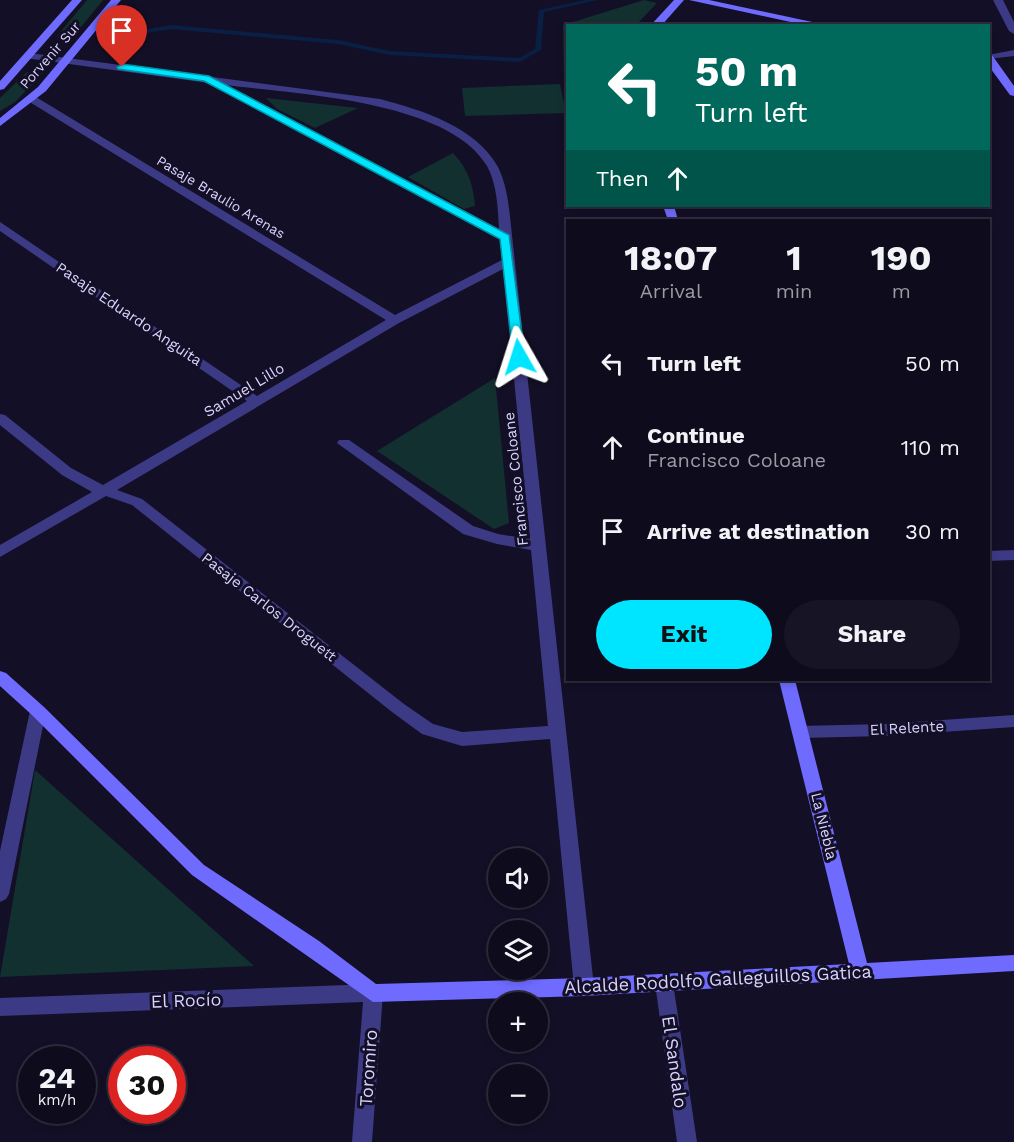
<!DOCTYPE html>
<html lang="en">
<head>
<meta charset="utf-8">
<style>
	body { margin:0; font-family:"Work Sans",sans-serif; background:#171425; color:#f1f3f6; height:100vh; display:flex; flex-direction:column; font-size:22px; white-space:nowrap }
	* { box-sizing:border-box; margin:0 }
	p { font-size:20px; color:#9b9ba3 }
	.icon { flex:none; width:33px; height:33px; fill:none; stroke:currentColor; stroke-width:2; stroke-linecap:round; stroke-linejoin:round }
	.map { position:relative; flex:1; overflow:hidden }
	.sheet { position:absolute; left:566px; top:219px; width:424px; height:462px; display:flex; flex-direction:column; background:#0e0b1c; border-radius:0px; box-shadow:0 3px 9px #0003,0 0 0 2px #2e2b3b }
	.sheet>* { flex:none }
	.hud { position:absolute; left:566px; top:24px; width:424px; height:183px; border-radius:0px; box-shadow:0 3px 9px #0003,0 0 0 2px #2e2b3b; background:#00695c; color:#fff; overflow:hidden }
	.buttons { position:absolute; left:488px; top:848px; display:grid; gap:12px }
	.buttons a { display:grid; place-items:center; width:60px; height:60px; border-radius:50%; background:#0e0b1c; box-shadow:0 3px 9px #0003,0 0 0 2px #2e2b3b; font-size:30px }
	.speed { position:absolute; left:18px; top:1046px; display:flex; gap:12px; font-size:30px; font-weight:700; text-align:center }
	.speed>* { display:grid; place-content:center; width:78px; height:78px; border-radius:50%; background:#0e0b1c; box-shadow:0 3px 9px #0003,0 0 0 2px #2e2b3b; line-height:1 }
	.speed small { font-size:15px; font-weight:400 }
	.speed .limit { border:9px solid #d22; background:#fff; color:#111 }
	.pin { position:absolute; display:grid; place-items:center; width:51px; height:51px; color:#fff; margin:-62px -26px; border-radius:50% 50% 50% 0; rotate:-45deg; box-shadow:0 0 6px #0007 }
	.pin .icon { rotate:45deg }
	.me { position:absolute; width:66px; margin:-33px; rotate:354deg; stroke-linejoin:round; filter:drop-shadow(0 0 4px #0008) }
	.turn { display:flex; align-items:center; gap:21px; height:126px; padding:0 30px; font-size:27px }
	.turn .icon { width:78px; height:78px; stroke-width:2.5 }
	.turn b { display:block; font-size:42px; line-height:51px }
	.then { display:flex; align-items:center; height:57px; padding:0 30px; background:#0003; gap:12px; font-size:22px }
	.eta { display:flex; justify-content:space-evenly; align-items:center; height:102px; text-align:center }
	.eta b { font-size:36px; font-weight:700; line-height:42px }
	.cta { display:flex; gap:12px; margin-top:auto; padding:12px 30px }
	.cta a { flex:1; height:69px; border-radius:36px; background:#00e5ff; color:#111; font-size:24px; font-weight:700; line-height:69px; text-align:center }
	.cta a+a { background:#171425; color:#f1f3f6 }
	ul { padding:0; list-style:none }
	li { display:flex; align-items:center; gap:18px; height:84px; padding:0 30px }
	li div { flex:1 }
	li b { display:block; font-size:22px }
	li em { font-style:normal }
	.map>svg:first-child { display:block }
</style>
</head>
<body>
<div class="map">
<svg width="1014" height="1142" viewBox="0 0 1014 1142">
	<rect width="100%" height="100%" fill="#130f26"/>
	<g fill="#12302f">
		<path d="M 87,0 L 103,0 L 73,37 L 57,36 Z"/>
		<path d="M 644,0 L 657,3 L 636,25 L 567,26 L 567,82 L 564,82 L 563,25 Z"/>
		<path d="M 27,72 L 43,73 L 15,102 L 0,111 L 0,98 Z"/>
		<path d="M 560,84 L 566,113 L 465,116 L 462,88 Z"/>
		<path d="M 266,98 L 358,108 L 315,128 L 277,109 Z"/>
		<path d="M 453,153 C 468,169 473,184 475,206 L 464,209 L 408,177 Z"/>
		<path d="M 495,378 L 509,523 L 494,529 L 377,451 Z"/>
		<path d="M 35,770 L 254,966 L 0,977 Z"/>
	</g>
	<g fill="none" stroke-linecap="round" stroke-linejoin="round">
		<g fill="#0a1f44" fill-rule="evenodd">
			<path d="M 585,0 L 598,0 L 544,12 L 541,50 L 520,62 L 390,55 L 338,44 L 171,29 L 111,39 L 108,37 L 111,35 L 171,25 L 338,40 L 390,51 L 519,58 L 535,49 L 539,10 Z"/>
			<path d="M 751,23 L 755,26 L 748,26 Z"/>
		</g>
		<g fill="#3d3a85" fill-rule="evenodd">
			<path d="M 993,0 L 1003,0 L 1014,22 L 1014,34 L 1009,31 Z"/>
			<path d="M 1014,50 L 1014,56 L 988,59 L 988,55 Z"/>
			<path d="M 29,53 L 380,99 C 422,110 476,127 498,167 C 507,185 509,207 511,226 L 594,987 L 591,993 L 584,996 L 577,993 L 574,987 L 550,739 L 462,746 L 422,734 L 392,712 L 132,505 L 106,496 L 0,557 L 0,545 L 92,492 L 62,475 L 0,425 L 0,414 L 5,415 L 71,468 L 103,485 L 247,401 L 0,231 L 0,222 L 257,396 L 386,320 L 28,101 L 28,97 L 36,97 L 395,315 L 502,260 L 500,239 L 209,83 L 25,58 L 25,54 ZM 225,85 C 295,94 448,100 487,166 C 497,184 498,209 499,229 ZM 503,269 L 530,539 L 498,534 L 473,526 L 349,440 L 339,440 L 337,443 L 463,534 L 497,544 L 531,550 L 548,726 L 462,732 L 433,724 L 404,704 L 142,499 L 117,490 L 399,323 Z"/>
			<path d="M 1014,550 L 1014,560 L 988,561 L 988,551 Z"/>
			<path d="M 38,705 L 44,707 L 46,711 L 9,894 L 6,899 L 0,902 L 0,851 L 30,711 L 32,707 Z"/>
			<path d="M 1014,715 L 1014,727 L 885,736 L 800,738 L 794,737 L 792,732 L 794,727 L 800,726 L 885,724 Z"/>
			<path d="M 664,975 L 671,977 L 673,983 L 697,1142 L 677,1142 L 655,983 L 657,977 Z"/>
			<path d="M 373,984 L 380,987 L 383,993 L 372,1142 L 352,1142 L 363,1002 L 0,1016 L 0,998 Z"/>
		</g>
		<g fill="#6f6bff" fill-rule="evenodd">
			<path d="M 72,0 L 82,0 L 4,89 L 0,90 L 0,81 Z"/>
			<path d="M 111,0 L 121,0 L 46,91 L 0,126 L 0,118 L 38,87 Z"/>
			<path d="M 674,0 L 684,0 L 661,26 L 650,26 Z"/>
			<path d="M 689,0 L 709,0 L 831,26 L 809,26 Z"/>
			<path d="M 988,54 L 992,55 L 1014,86 L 1014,96 L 1010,95 L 988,65 Z"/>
			<path d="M 663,206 L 674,206 L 678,220 L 668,220 Z"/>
			<path d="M 0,671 L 6,673 L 44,707 L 204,865 L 319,941 L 376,984 L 584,978 L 849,964 L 779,680 L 795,680 L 867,963 L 1014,955 L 1014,971 L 584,996 L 373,1002 L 192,875 L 32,715 L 0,686 Z"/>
		</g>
	</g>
	<path fill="#00e5ff" stroke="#0095a6" stroke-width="1.5" d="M 122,64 L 209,76 L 509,235 L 525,357 L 523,359 L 515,359 L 513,357 L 500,239 L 204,81 L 118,69 L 117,67 Z"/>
	<g text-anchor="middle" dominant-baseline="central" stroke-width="6" stroke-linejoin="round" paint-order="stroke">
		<g font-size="14" fill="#d9d4ff" stroke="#130f26">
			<text transform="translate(50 55) rotate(-49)">Porvenir Sur</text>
			<text transform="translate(221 197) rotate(31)">Pasaje Braulio Arenas</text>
		</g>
		<g font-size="15" fill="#d9d4ff" stroke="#130f26">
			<text transform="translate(129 314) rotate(34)">Pasaje Eduardo Anguita</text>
			<text transform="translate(244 390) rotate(-31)">Samuel Lillo</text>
			<text transform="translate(516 479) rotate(-96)">Francisco Coloane</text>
			<text transform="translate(269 607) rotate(38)">Pasaje Carlos Droguett</text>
			<text transform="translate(907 728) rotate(-3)">El Relente</text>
			<text transform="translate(824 826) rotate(76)">La Niebla</text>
		</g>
		<g font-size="18" fill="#d9d4ff" stroke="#130f26">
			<text transform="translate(718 979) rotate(-3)">Alcalde Rodolfo Galleguillos Gatica</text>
			<text transform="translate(186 1000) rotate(-2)">El Rocío</text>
			<text transform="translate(675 1062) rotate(82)">El Sandalo</text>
			<text transform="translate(368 1068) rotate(-86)">Toromiro</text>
		</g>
	</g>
</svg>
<div class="buttons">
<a><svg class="icon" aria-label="sound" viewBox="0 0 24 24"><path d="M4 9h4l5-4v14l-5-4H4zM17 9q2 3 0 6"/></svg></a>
<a><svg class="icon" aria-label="layers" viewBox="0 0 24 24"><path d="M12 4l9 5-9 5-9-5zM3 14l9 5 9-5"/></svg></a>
<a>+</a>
<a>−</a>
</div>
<div class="speed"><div>24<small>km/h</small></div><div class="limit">30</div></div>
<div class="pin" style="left:122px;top:67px;background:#d93025"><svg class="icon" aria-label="arrive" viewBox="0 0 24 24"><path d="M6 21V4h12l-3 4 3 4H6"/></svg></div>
<svg class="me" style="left:519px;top:357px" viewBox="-20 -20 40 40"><path d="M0-17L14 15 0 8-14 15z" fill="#00e5ff" stroke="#fff" stroke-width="4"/></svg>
<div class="hud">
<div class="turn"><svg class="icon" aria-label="left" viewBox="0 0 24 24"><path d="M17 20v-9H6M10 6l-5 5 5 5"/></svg><div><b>50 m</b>Turn left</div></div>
<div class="then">Then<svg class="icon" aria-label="ahead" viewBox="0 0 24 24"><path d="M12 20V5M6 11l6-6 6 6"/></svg></div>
</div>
<section class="sheet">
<div class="eta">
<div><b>18:07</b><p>Arrival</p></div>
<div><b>1</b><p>min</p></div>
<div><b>190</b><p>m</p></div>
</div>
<ul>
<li><svg class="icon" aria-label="left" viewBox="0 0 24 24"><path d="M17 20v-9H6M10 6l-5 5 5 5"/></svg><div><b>Turn left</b></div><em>50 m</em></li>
<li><svg class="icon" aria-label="ahead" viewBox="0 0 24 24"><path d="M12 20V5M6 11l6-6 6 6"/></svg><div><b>Continue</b><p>Francisco Coloane</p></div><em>110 m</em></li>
<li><svg class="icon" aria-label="arrive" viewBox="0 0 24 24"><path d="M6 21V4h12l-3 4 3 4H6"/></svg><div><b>Arrive at destination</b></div><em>30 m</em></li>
</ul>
<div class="cta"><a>Exit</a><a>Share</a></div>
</section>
</div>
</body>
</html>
